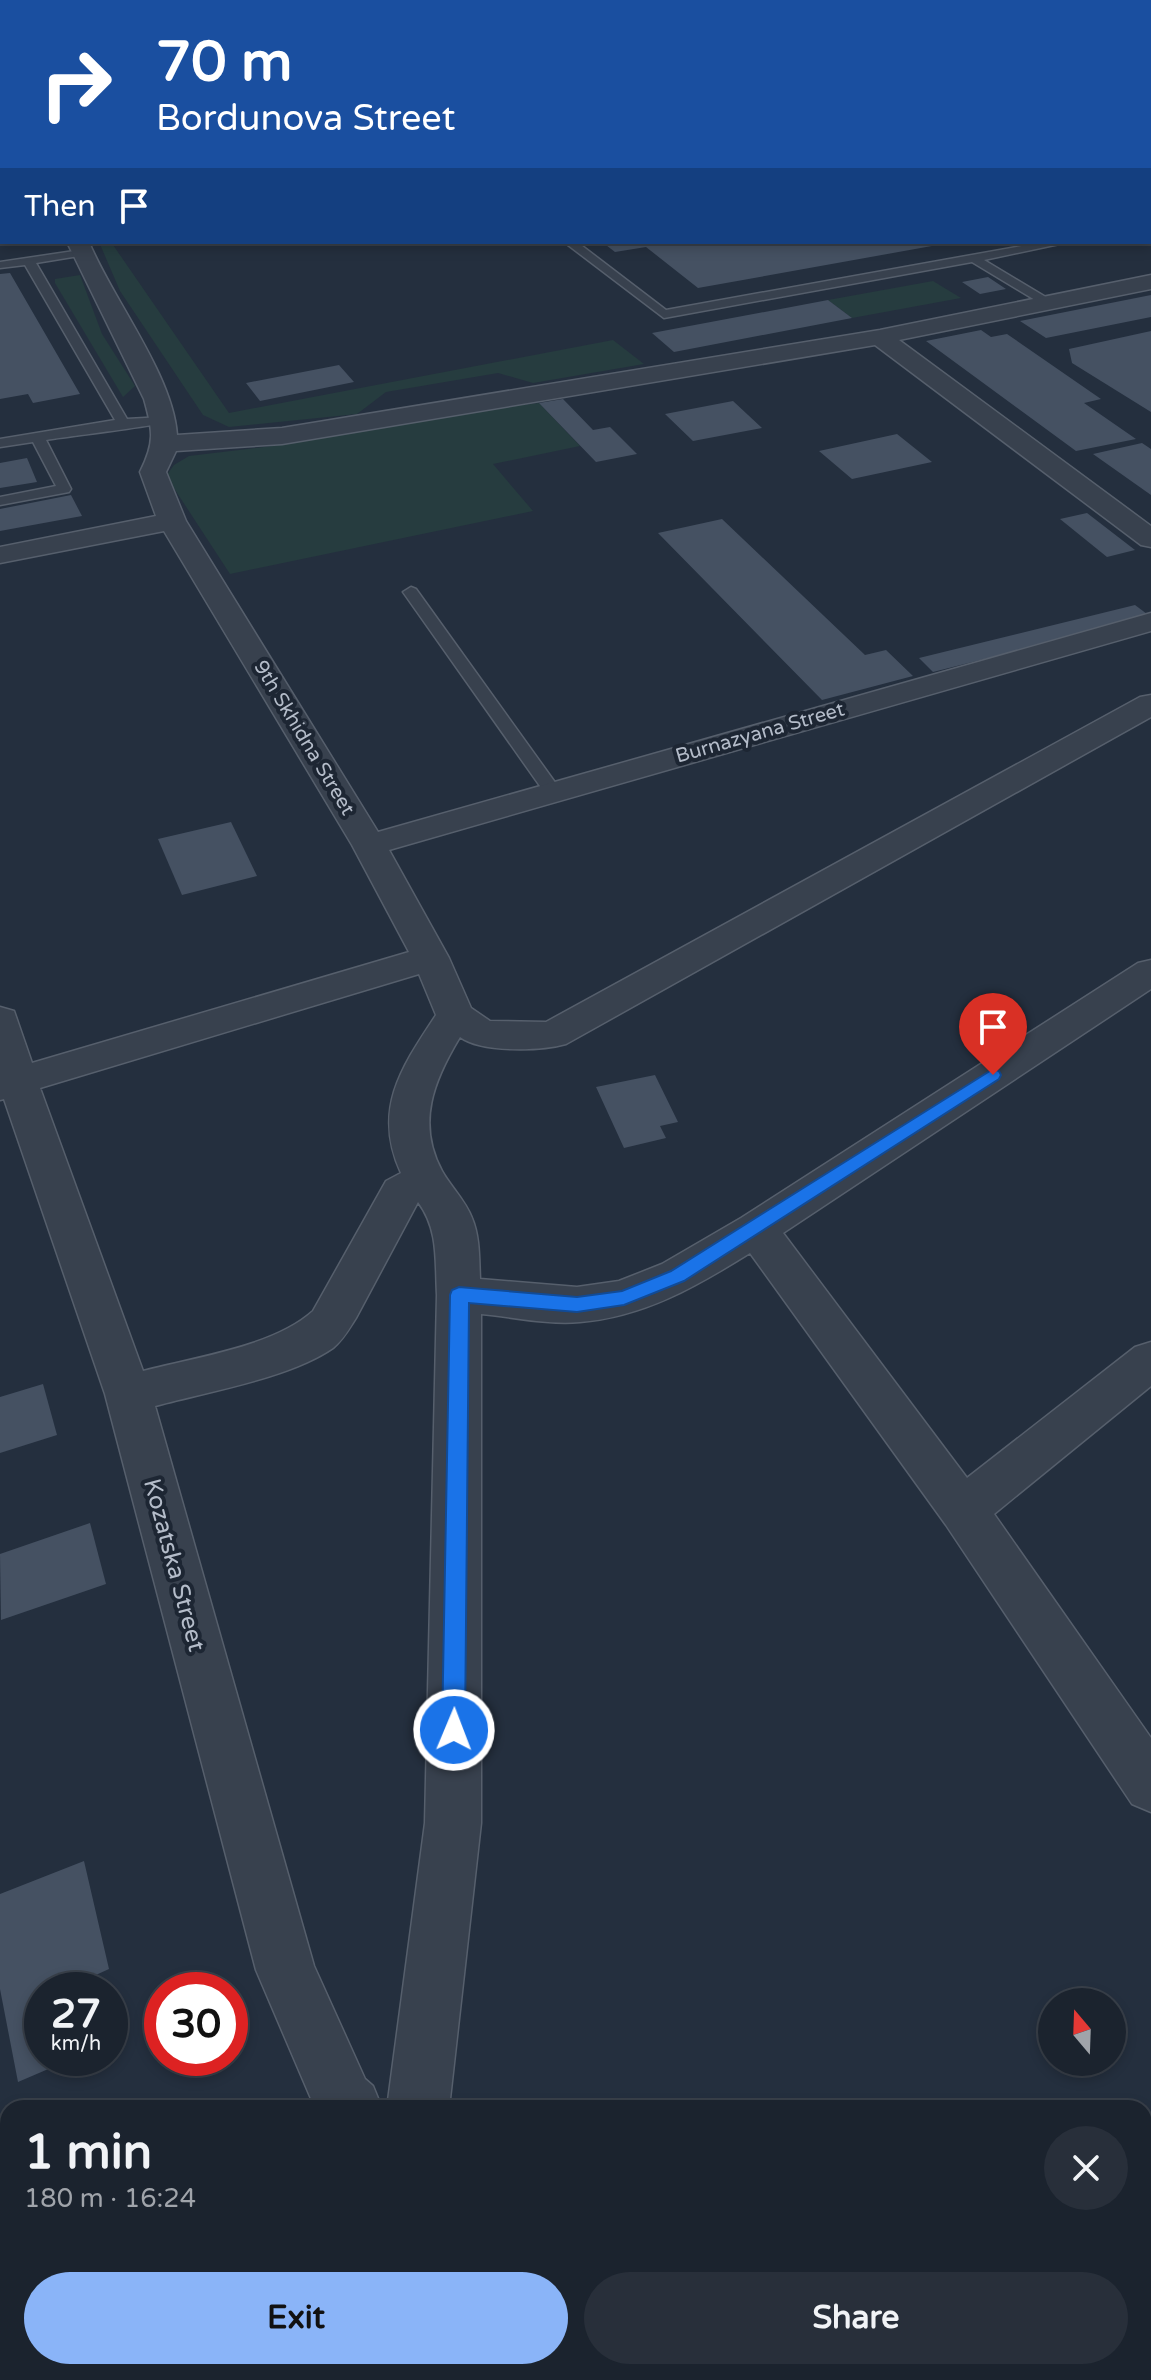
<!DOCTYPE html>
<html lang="en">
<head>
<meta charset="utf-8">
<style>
	body { margin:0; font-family:"Varela Round",sans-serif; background:#282f3a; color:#f1f3f6; height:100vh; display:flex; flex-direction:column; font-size:30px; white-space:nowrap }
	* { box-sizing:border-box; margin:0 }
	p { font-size:26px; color:#a0a4aa }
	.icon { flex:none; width:44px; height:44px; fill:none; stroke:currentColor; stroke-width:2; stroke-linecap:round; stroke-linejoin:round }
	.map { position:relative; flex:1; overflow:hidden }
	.side { position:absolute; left:0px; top:2100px; width:1152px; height:280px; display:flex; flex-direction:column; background:#1b232e; border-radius:24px 24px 0 0; box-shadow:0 4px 12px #0003,0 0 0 2px #39404a }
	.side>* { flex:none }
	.guide { position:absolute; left:0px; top:0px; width:1152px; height:244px; box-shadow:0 4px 12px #0003,0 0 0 2px #39404a; background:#1a4fa0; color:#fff; overflow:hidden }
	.needle { width:52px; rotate:341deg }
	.fabs { position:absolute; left:1038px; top:1988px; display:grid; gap:16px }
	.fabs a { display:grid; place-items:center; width:88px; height:88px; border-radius:50%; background:#1b232e; box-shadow:0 4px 12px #0003,0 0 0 2px #39404a; font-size:40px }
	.speed { position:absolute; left:24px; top:1972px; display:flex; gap:16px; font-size:40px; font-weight:700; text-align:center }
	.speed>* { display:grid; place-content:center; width:104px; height:104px; border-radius:50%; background:#1b232e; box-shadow:0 4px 12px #0003,0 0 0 2px #39404a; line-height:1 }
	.speed small { font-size:20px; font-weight:400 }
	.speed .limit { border:12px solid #d22; background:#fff; color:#111 }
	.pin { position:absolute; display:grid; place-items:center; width:68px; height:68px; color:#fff; margin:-82px -34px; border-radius:50% 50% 50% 0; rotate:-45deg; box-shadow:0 0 8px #0007 }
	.pin .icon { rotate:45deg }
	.me { position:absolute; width:88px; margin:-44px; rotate:1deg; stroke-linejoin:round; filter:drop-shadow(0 0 6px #0008) }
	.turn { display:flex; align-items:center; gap:28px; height:168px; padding:0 24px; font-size:36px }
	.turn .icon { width:104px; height:104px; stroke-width:2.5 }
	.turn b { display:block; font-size:56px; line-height:68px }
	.then { display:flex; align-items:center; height:76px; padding:0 24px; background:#0003; gap:16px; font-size:30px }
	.round { display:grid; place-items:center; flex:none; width:84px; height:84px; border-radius:42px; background:#282f3a }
	.summary { display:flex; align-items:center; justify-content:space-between; height:136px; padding:0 24px }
	h1 { font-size:48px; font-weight:800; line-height:60px }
	.button { display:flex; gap:16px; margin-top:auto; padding:16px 24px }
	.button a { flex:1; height:92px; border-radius:48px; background:#8ab4f8; color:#111; font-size:32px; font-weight:800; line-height:92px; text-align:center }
	.button a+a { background:#282f3a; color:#f1f3f6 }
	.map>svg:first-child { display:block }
</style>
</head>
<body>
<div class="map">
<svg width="1151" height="2380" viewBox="0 0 1151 2380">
	<rect width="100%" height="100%" fill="#242f3e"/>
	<g fill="#263c3f">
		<path d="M 99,242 L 111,242 L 229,413 L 613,340 L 644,364 L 533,383 L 498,373 L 386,392 L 357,414 L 229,427 L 203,415 L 120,291 Z"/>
		<path d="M 80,275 L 102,334 L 135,386 L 123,397 L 55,283 L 55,279 Z"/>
		<path d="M 933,281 L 961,298 L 852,318 L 828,300 Z"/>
		<path d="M 539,403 L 580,446 L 493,464 L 533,511 L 230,574 L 166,476 L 174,465 L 189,456 L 272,446 L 455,413 Z"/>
	</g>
	<g fill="#455162">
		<path d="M 602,242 L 943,242 L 943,244 L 698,288 L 646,247 L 615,252 Z"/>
		<path d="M 10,273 L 80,394 L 33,403 L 28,394 L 0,399 L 0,274 Z"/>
		<path d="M 988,277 L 1006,289 L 980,294 L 962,282 Z"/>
		<path d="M 1151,295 L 1151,317 L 1046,338 L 1020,321 Z"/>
		<path d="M 828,300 L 852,318 L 674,352 L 652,333 Z"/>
		<path d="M 981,330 L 991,337 L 1007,334 L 1101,399 L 1084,403 L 1136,439 L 1076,451 L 926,341 Z"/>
		<path d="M 1151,331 L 1151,412 L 1072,363 L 1069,349 Z"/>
		<path d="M 339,365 L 354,382 L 260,401 L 246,383 Z"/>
		<path d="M 563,399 L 593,430 L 610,427 L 637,454 L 596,462 L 539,403 Z"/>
		<path d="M 733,401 L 762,428 L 693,441 L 665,414 Z"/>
		<path d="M 897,434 L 932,462 L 852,479 L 819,451 Z"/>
		<path d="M 1142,443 L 1151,449 L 1151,495 L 1093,454 Z"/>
		<path d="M 27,458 L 37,482 L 0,488 L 0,463 Z"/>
		<path d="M 71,495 L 82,516 L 0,531 L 0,509 Z"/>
		<path d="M 1087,513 L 1135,550 L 1107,557 L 1060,519 Z"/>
		<path d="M 722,519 L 865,655 L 886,650 L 913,676 L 822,700 L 658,533 Z"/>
		<path d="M 1135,605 L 1151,617 L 933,672 L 919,658 Z"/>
		<path d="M 231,822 L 257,876 L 182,895 L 158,839 Z"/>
		<path d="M 655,1075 L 678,1122 L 660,1126 L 666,1138 L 624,1148 L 596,1087 Z"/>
		<path d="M 43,1384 L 57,1435 L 0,1453 L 0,1397 Z"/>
		<path d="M 90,1523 L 106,1584 L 1,1620 L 0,1554 Z"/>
		<path d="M 84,1861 L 109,1969 L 87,1979 L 89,1990 L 42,1990 L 42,2058 L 74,2058 L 18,2082 L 0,1989 L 0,1894 Z"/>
	</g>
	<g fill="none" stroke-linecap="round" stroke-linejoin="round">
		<defs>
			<g id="service">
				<path d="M 615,0 L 625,0 L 626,2 L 616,2 Z"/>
				<path d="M 1008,0 L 1018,0 L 1019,2 L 1009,2 Z"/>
				<rect x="1150" y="218" width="1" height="7"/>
				<path d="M 564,242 L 577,242 L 666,310 L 1044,242 L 1069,242 L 984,260 L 1049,299 L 1049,305 L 1045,306 L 972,262 L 664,318 Z"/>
				<path d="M 81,250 L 85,251 L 85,255 L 36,263 L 127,419 L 163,417 L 170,421 C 164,425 63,437 46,440 L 71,489 L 69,492 L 0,505 L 0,497 L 56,486 L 33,442 L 0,447 L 0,439 L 115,420 L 25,265 L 0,268 L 0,262 Z"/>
				<path d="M 411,587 L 416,589 L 559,788 L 562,792 L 559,796 L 547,796 L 403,592 Z"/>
			</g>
			<g id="minor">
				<rect x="1150" y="43" width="1" height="10"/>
				<path d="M 67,242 L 89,242 C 113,300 173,375 177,435 L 282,428 L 880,330 L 1151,275 L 1151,289 L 899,340 L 1151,526 L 1151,547 L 1141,545 L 875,345 L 282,444 L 176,451 L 166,472 L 186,521 L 378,832 L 1151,613 L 1151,631 L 389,850 L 449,958 L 471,1008 L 490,1021 L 546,1022 L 1140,697 L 1151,695 L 1151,717 L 566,1044 C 541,1051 482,1053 460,1037 C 434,1080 416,1123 442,1171 C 451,1187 465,1200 472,1218 C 480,1237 479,1259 480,1279 L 577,1287 L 619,1281 L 662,1264 L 741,1218 L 1138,963 L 1151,960 L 1151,989 L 783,1233 L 967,1478 L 1135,1347 L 1151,1342 L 1151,1386 L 994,1514 L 1151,1738 L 1151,1812 L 1132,1804 L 946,1525 L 750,1253 C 697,1286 644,1317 580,1322 C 548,1325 513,1317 481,1314 L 481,1823 L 449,2108 L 387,2108 L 425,1823 L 437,1295 C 435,1261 439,1230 418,1202 L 356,1318 C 349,1329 343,1340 333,1348 C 290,1378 206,1392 155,1406 L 314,1966 L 365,2079 L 373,2086 L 382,2108 L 315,2108 L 256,1970 L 105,1394 L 4,1099 L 0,1100 L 0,1007 L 14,1011 L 32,1063 L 409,952 L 352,845 L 164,531 L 0,563 L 0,547 L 156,516 L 140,472 C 155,442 153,431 144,399 ZM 419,974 L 436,1015 C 401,1068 372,1110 401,1173 L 386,1181 L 313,1311 C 273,1347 195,1357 143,1371 L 40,1088 Z"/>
				<path d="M 347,2372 L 415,2372 L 414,2380 L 346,2380 Z"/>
			</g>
		</defs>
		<use href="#service" stroke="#565f6c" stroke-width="3"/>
		<use href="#minor" stroke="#565f6c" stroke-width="3"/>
		<path stroke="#44595c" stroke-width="2" stroke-dasharray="3 3" stroke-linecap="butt" d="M 53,2 L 68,0"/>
		<use href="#service" fill="#38414e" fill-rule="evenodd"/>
		<use href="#minor" fill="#38414e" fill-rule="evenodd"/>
	</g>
	<path fill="#1a73e8" stroke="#114b97" stroke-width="2" d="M 993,1069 L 999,1071 L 1001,1075 L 999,1079 L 684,1281 L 624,1305 L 577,1312 L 469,1303 L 465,1730 L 462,1737 L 454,1741 L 446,1737 L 442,1730 L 450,1295 L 452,1290 L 459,1287 L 577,1297 L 622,1291 L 671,1271 Z"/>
	<g text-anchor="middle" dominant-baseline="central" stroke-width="8" stroke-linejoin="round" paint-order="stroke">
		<g font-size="20" fill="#b4bcc9" stroke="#1d2633">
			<text transform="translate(760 733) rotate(-16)">Burnazyana Street</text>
			<text transform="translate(304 738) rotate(59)">9th Skhidna Street</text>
		</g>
		<g font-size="24" fill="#b4bcc9" stroke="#1d2633">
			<text transform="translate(174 1565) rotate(75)">Kozatska Street</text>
		</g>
	</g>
</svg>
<div class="fabs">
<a><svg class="needle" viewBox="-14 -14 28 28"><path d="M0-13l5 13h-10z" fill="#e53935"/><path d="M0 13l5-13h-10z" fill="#a0a4aa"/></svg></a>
</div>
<div class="speed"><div>27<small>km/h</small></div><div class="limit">30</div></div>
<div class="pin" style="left:993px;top:1075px;background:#d93025"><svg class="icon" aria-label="arrive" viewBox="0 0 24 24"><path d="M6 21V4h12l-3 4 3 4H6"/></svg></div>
<svg class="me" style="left:454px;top:1730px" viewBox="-20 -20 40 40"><circle r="17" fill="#1a73e8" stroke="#fff" stroke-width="3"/><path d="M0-11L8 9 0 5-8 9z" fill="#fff"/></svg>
<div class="guide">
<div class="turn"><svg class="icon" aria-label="right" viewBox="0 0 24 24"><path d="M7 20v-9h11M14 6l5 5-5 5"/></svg><div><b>70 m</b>Bordunova Street</div></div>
<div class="then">Then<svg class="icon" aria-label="arrive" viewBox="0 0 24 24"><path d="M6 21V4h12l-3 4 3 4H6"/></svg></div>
</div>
<section class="side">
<div class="summary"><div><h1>1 min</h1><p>180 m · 16:24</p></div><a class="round"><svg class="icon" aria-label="close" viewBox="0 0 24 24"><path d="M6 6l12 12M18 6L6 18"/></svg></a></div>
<div class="button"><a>Exit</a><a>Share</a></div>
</section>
</div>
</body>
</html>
